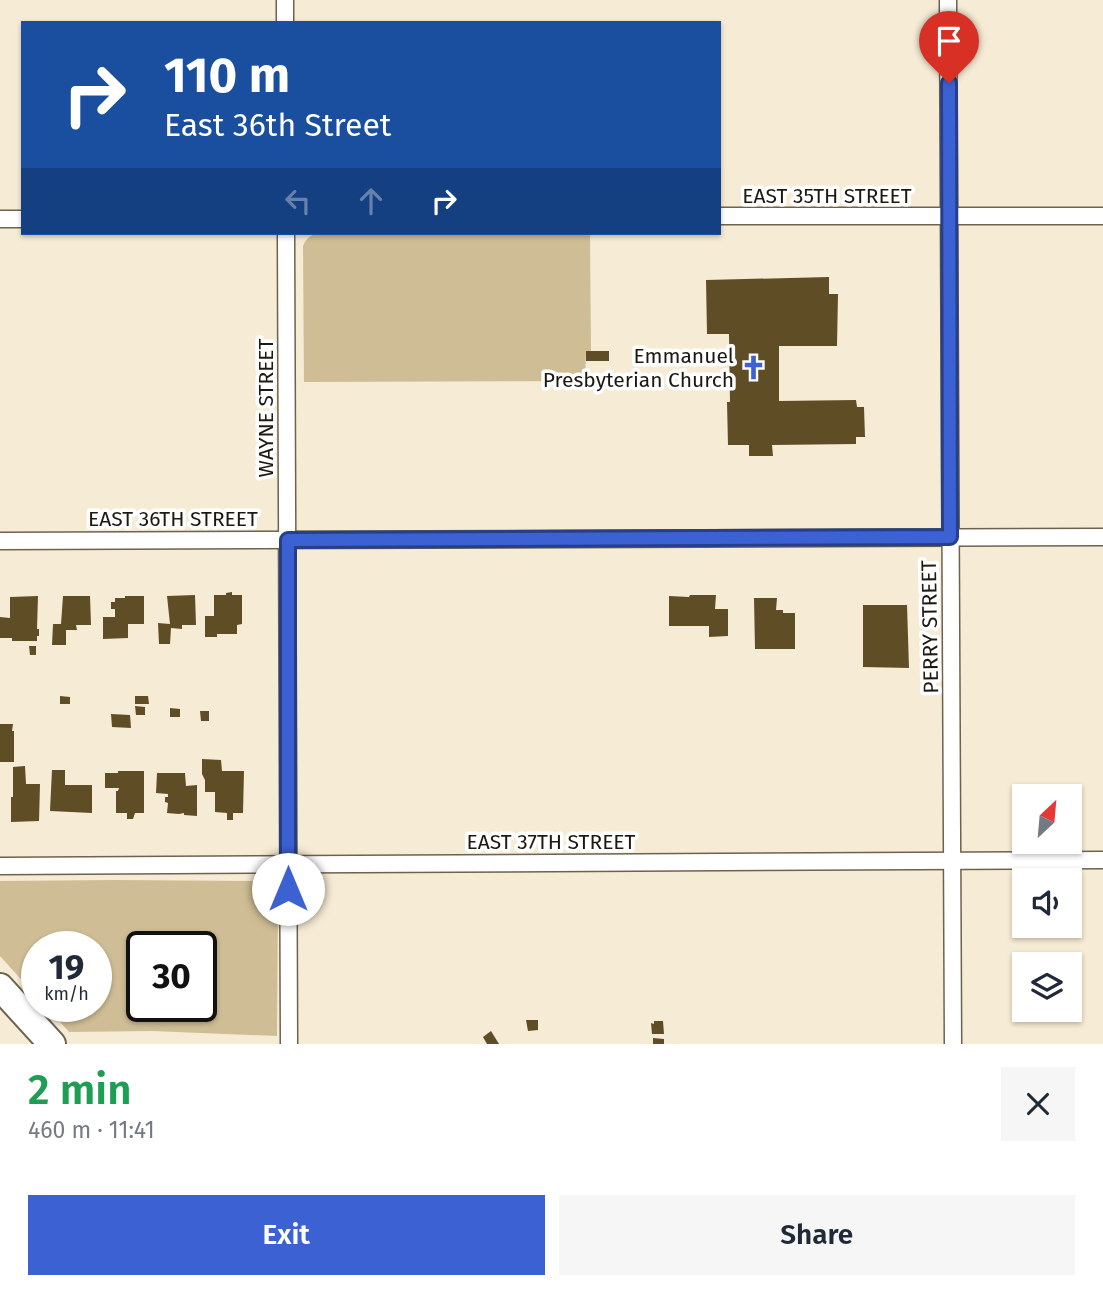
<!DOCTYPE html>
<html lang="en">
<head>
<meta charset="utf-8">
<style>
	body { margin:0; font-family:"Fira Sans",sans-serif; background:#f6f6f7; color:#1f2937; height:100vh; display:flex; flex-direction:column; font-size:26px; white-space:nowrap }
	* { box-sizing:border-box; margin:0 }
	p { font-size:23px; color:#747a83 }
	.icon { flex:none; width:38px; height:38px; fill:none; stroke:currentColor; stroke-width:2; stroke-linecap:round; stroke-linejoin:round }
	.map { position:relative; height:1044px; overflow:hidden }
	.details { display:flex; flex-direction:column; background:#fff; flex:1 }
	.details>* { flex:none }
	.banner { position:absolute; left:21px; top:21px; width:700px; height:214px; border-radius:0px; box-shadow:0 2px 5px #0004; background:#1a4fa0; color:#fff; overflow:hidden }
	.needle { width:46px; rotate:26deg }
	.fabs { position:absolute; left:1012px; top:784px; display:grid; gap:14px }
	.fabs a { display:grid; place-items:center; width:70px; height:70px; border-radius:0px; background:#fff; box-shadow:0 2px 5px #0004; font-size:35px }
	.speed { position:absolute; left:21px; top:931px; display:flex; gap:14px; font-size:35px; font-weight:700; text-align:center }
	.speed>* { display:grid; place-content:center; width:91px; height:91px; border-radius:50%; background:#fff; box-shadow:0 2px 5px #0004; line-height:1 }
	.speed small { font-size:18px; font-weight:400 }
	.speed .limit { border:4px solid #111; border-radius:10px; background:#fff; color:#111 }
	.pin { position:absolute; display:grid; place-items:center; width:60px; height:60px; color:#fff; margin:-72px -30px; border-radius:50% 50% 50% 0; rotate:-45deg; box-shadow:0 0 7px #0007 }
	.pin .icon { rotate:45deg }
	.me { position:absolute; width:77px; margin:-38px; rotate:0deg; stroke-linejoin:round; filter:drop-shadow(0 0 5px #0008) }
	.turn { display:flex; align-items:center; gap:24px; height:147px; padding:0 28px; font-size:32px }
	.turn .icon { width:91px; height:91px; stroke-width:2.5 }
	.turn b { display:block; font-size:49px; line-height:60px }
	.lanes { display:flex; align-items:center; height:66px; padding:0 28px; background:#0003; justify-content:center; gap:35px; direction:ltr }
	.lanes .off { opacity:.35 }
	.round { display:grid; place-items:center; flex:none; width:74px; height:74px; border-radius:0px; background:#f6f6f7 }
	.summary { display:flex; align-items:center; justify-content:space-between; height:119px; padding:0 28px }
	h1 { font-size:42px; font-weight:600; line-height:52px; color:#1e9e55 }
	.primary-button { display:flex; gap:14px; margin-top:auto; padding:14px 28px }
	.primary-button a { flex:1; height:80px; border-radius:0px; background:#3c61d3; color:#fff; font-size:28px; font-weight:600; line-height:80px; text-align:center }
	.primary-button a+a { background:#f6f6f7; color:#1f2937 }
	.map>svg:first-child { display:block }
</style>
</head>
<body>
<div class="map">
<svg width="1103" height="1044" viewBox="0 0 1103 1044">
	<rect width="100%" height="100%" fill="#f6ebd4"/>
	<g fill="#cfbd95" fill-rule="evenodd">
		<path d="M 590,233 L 591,351 L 586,351 L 585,381 L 304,382 L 303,246 C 306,239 309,236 316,234 Z"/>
		<path d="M 114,880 L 270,881 L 276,890 L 278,897 L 277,1036 L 152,1031 L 69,1032 L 46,1006 L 96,1006 L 96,947 L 37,947 L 37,997 L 0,956 L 0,881 ZM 142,947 L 201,947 L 201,1006 L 142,1006 Z"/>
	</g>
	<g fill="#5f4e25">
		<path d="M 829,277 L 829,294 L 838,294 L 837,346 L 779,346 L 779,401 L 856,400 L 857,407 L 864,407 L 865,437 L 856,437 L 856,444 L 772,445 L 773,456 L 749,456 L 749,445 L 728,445 L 727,402 L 730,402 L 729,334 L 707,334 L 706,280 Z"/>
		<rect x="586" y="351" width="23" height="10"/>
		<path d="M 232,592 L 232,595 L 242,595 L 242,624 L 237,625 L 237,634 L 217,634 L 217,637 L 205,637 L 205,616 L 214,616 L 214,595 L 226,595 L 226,593 Z"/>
		<path d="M 195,595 L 196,625 L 182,625 L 182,629 L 171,628 L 170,644 L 159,644 L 158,623 L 170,624 L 167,596 Z"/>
		<path d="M 690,595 L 716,595 L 715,609 L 728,609 L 728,636 L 709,637 L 709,626 L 669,626 L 669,596 L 689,597 Z"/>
		<path d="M 38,596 L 37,629 L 39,629 L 39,636 L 37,636 L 37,641 L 12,641 L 12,638 L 0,638 L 0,617 L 10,618 L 10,597 Z"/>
		<path d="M 63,596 L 90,596 L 91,625 L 76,625 L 77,630 L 66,630 L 66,645 L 52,645 L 53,624 L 61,624 Z"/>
		<path d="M 125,596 L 144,596 L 144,624 L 128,624 L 128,638 L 103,639 L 103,617 L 115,617 L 115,609 L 111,609 L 111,602 L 115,602 L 115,598 L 125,598 Z"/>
		<path d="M 754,598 L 777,598 L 776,610 L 783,610 L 783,613 L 795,613 L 795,649 L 755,649 Z"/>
		<path d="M 863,605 L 907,605 L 909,668 L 863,667 Z"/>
		<path d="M 29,646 L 36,646 L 36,655 L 30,655 Z"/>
		<path d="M 60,696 L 70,697 L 70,704 L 60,704 Z"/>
		<path d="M 135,696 L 148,696 L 149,704 L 135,704 Z"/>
		<path d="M 135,706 L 145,707 L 145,715 L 136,715 Z"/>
		<path d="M 170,708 L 180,709 L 180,717 L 170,717 Z"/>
		<path d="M 200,711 L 209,711 L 209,721 L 201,721 Z"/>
		<path d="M 111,714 L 130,715 L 131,728 L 112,727 Z"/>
		<path d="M 0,724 L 13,724 L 12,731 L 14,731 L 14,762 L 0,762 Z"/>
		<path d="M 202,759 L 221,760 L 222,771 L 244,771 L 243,813 L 233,813 L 233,820 L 227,820 L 227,813 L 215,812 L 215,792 L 205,792 L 205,780 L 202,774 Z"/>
		<path d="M 25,766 L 26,784 L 40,784 L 39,821 L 11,822 L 11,797 L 13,797 L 13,767 Z"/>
		<path d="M 52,770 L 65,770 L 65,785 L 92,785 L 92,813 L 50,811 Z"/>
		<path d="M 118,771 L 144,771 L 144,813 L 135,813 L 133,819 L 127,819 L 127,813 L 116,813 L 116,791 L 118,791 L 119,788 L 105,788 L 105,773 L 118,773 Z"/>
		<path d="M 157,773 L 185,773 L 186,786 L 197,785 L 197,816 L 184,815 L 184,813 L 179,814 L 167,813 L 168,803 L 165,802 L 165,797 L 168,797 L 168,794 L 156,793 Z"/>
		<rect x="1052" y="1010" width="10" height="7"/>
		<path d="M 526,1020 L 538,1020 L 538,1030 L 528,1031 Z"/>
		<path d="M 654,1021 L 663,1021 L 664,1034 L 652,1034 L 651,1023 L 654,1024 Z"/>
		<path d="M 491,1031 L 499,1044 L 487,1044 L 483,1037 Z"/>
		<path d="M 653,1038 L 664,1039 L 664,1044 L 653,1044 Z"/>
	</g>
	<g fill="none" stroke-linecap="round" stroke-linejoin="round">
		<defs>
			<g id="minor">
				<path d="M 285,0 L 285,23"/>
				<path d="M 948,0 L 953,1044"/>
				<path d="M 719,216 L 1103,216"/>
				<path d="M 0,219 L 23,219"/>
				<path d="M 286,233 L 289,1044"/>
				<path d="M 0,541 L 1103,537"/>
				<path d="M 0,866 L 1103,860"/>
			</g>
			<path id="primary" d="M 0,987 L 52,1044"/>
		</defs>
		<use href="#minor" stroke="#6c624e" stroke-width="19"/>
		<use href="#primary" stroke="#6c624e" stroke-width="30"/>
		<use href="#minor" stroke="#fff" stroke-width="16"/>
		<use href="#primary" stroke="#fff" stroke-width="26"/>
	</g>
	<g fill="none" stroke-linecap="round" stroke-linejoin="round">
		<defs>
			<path id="route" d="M 288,889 L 288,540 L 950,537 L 949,83"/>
		</defs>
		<use href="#route" stroke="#273f89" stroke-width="18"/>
		<use href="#route" stroke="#3c61d3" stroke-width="12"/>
	</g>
	<defs>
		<symbol id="church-bare" viewBox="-9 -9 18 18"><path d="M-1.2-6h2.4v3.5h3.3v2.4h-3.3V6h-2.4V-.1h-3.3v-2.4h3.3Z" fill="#3c61d3" stroke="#fff" stroke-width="2.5" paint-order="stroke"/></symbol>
	</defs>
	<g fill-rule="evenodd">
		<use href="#church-bare" x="736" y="350" width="35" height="35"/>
	</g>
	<g text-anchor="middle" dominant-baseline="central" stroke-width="7" stroke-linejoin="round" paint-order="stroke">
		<g font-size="21" fill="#1d1911" stroke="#fff">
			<text x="827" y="196">EAST 35TH STREET</text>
			<text transform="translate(266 408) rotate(-90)">WAYNE STREET</text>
			<text x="173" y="519">EAST 36TH STREET</text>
			<text transform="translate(930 627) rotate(-91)">PERRY STREET</text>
			<text x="551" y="842">EAST 37TH STREET</text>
		</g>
		<g font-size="21" fill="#1d1911" stroke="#fff" text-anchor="end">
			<text x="734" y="356">Emmanuel<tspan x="734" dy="24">Presbyterian Church</tspan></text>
		</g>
	</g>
</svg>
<div class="fabs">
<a><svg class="needle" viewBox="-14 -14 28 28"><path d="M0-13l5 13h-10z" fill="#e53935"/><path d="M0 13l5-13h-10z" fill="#747a83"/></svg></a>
<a><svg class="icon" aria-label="sound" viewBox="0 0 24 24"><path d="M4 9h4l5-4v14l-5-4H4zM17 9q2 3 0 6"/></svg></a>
<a><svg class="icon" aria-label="layers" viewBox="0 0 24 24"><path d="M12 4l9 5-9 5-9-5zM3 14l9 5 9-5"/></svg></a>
</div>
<div class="speed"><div>19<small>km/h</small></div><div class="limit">30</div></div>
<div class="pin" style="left:949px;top:83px;background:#d93025"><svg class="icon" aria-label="arrive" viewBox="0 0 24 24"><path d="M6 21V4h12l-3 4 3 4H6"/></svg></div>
<svg class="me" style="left:288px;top:889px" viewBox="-20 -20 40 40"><circle r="19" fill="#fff"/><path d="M0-13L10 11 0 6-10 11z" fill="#3c61d3"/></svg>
<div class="banner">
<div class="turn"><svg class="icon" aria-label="right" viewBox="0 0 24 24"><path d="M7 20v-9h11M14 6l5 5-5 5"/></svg><div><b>110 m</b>East 36th Street</div></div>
<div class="lanes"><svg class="icon off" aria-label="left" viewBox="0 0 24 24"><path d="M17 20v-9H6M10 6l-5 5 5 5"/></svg><svg class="icon off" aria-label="ahead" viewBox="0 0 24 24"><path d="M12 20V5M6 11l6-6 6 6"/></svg><svg class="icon" aria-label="right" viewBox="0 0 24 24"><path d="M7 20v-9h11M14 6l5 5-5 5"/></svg></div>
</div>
</div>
<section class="details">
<div class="summary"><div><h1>2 min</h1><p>460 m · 11:41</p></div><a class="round"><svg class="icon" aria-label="close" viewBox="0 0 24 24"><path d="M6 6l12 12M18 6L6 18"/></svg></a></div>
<div class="primary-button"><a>Exit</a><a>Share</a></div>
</section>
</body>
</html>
